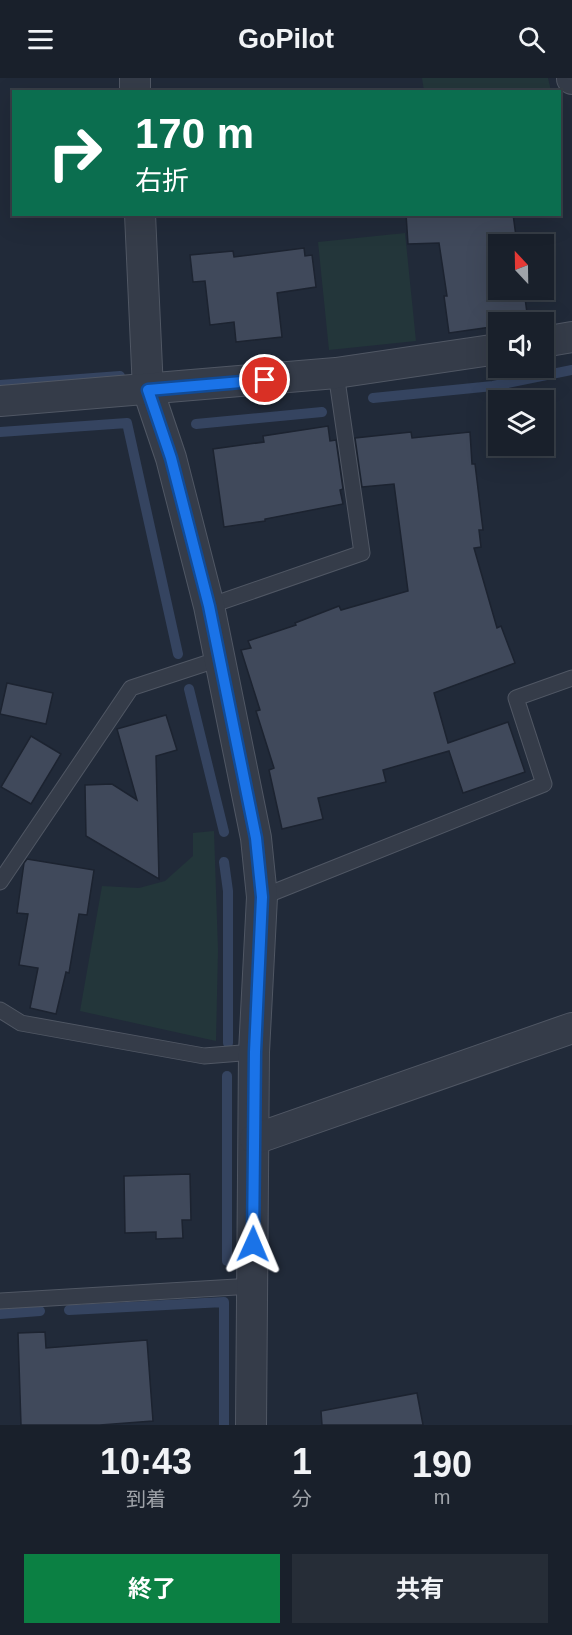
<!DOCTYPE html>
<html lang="ja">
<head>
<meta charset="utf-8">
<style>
	body { margin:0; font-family:Arial,"Noto Sans JP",sans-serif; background:#262d37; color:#f1f3f6; height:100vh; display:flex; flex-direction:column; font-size:22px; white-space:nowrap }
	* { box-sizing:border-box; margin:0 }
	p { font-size:20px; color:#9fa3a9 }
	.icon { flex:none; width:33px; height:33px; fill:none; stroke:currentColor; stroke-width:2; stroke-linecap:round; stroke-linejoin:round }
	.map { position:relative; height:1347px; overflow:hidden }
	.drawer { display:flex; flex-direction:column; background:#19202b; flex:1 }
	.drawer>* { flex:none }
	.banner { position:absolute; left:12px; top:12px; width:549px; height:126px; border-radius:0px; box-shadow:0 6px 24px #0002,0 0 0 2px #373e47; background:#0b6e4f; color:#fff; overflow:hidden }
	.needle { width:39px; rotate:338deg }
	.tools { position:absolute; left:488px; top:156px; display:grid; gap:12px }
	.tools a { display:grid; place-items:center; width:66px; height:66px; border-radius:0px; background:#19202b; box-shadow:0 6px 24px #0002,0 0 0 2px #373e47; font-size:30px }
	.pin { position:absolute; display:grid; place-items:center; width:51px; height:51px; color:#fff; margin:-26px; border:3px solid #fff; border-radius:50%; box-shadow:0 2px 6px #0007 }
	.me { position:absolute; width:66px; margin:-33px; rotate:1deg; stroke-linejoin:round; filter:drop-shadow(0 0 4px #0008) }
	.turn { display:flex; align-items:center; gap:21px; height:126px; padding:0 24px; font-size:27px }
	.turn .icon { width:78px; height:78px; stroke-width:2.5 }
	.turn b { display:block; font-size:42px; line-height:51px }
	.eta { display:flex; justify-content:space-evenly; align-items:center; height:102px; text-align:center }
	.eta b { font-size:36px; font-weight:700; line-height:42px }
	.primary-button { display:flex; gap:12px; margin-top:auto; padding:12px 24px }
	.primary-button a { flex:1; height:69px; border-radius:0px; background:#0b8043; color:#fff; font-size:24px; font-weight:700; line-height:69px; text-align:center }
	.primary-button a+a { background:#262d37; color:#f1f3f6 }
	header { display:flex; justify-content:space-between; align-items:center; height:78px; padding:0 24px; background:#19202b; font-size:27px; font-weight:700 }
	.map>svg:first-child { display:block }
</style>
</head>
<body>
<header><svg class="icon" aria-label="menu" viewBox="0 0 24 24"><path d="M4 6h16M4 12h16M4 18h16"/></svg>GoPilot<svg class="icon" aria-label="search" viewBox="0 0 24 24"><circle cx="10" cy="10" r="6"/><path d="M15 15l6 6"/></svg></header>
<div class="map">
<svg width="572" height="1347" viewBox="0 0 572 1347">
	<rect width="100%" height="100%" fill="#212a39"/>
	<g fill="#23363a">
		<path d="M 422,0 L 548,0 L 551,13 L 424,13 Z"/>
		<path d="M 405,155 L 416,263 L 329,272 L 318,164 Z"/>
		<path d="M 214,753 L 218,872 L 216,963 L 80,933 L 102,808 L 139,810 L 165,803 L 193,778 L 193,755 Z"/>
	</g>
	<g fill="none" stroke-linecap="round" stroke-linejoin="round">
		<g stroke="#354460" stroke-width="10">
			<path d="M 0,307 L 120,298"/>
			<path d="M 373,320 L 493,308 L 572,292"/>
			<path d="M 196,346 L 322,334"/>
			<path d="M 0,354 L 127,345 L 178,576"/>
			<path d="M 189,611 L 224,754"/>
			<path d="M 224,784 L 228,813 L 228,965"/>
			<path d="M 227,998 L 227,1183"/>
			<path d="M 69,1232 L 224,1224 L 224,1347"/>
			<path d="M 0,1236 L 40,1233"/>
		</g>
	</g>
	<g fill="#40495b" stroke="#1c2330" stroke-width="1.5">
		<path d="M 406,136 L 513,136 L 517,166 L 498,166 L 498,212 L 524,212 L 528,243 L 498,244 L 498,248 L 449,255 L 444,218 L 447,218 L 439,165 L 408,166 Z"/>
		<path d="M 304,170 L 305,178 L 312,177 L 316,209 L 277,215 L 282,259 L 236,264 L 234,244 L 210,247 L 205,203 L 193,204 L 190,177 L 233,173 L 234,179 Z"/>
		<path d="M 328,348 L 330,363 L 336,362 L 343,411 L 340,412 L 343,426 L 265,441 L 265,443 L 224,449 L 213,371 L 264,364 L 263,358 Z"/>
		<path d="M 411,354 L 412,360 L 470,354 L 472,386 L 475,386 L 483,452 L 479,452 L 481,469 L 474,470 L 497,550 L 501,548 L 515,585 L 434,615 L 448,665 L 508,644 L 525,694 L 463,715 L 449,673 L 383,692 L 386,704 L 318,720 L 323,741 L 282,751 L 269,692 L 274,690 L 256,633 L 260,632 L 241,572 L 251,570 L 248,563 L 296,547 L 295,545 L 339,528 L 341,532 L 408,513 L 394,406 L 362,409 L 355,360 Z"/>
		<path d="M 7,605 L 53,615 L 46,646 L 0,636 Z"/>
		<path d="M 166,637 L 177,672 L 156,678 L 159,801 L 86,758 L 85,707 L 112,706 L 137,722 L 117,651 Z"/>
		<path d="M 31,658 L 61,676 L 31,726 L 1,709 Z"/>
		<path d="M 27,781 L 94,792 L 87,837 L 79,836 L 69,895 L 66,894 L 56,936 L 30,930 L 38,890 L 19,887 L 28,836 L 17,835 L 24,785 Z"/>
		<path d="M 190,1096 L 191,1142 L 182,1142 L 183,1160 L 156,1161 L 156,1154 L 125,1155 L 124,1098 Z"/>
		<path d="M 45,1254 L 46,1270 L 147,1262 L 153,1343 L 100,1347 L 21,1347 L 18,1255 Z"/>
		<path d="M 417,1315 L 423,1347 L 322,1347 L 321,1333 Z"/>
	</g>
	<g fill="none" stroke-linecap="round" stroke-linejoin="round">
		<defs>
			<g id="service">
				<path d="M 209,528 L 362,475 L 336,295"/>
				<path d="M 0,804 L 131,610 L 219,581"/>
				<path d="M 262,819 L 544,706 L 516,620 L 572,600"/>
				<path d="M 0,932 L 21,945 L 204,978 L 254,974"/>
				<path d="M 0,1223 L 253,1208"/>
			</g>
			<g id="minor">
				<path d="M 135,0 L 135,14"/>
				<path d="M 572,0 L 572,1"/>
				<path d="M 140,136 L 148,312 L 171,380 L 209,528 L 256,760 L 262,819 L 254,974 L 251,1347"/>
				<path d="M 543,264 L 572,259"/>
				<path d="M 0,323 L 336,295 L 498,271"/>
				<path d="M 255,1061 L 572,950"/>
			</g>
		</defs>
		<use href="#service" stroke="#505764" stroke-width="17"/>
		<use href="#minor" stroke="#505764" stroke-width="32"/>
		<use href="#service" stroke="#353c49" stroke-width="15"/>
		<use href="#minor" stroke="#353c49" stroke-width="30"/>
	</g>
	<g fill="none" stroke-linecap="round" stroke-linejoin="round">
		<defs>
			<path id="route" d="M 253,1166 L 255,974 L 262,819 L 256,760 L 209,528 L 171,380 L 148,312 L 265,302"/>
		</defs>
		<use href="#route" stroke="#114b97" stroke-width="15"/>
		<use href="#route" stroke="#1a73e8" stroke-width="10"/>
	</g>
</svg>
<div class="tools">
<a><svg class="needle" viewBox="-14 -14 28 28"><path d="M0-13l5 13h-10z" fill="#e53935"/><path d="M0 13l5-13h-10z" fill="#9fa3a9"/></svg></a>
<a><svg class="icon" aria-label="sound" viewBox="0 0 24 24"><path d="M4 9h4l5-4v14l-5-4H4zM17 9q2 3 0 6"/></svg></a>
<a><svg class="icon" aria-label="layers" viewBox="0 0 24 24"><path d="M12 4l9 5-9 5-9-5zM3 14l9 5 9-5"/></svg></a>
</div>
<div class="pin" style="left:265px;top:302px;background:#d93025"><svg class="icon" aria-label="arrive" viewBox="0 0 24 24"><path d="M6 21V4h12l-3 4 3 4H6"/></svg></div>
<svg class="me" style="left:253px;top:1166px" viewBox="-20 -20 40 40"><path d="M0-17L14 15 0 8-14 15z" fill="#1a73e8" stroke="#fff" stroke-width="4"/></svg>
<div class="banner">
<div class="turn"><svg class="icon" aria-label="right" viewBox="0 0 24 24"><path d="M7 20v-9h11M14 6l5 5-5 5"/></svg><div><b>170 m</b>右折</div></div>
</div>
</div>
<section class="drawer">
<div class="eta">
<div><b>10:43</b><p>到着</p></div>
<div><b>1</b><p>分</p></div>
<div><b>190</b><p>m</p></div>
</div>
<div class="primary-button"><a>終了</a><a>共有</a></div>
</section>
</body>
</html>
